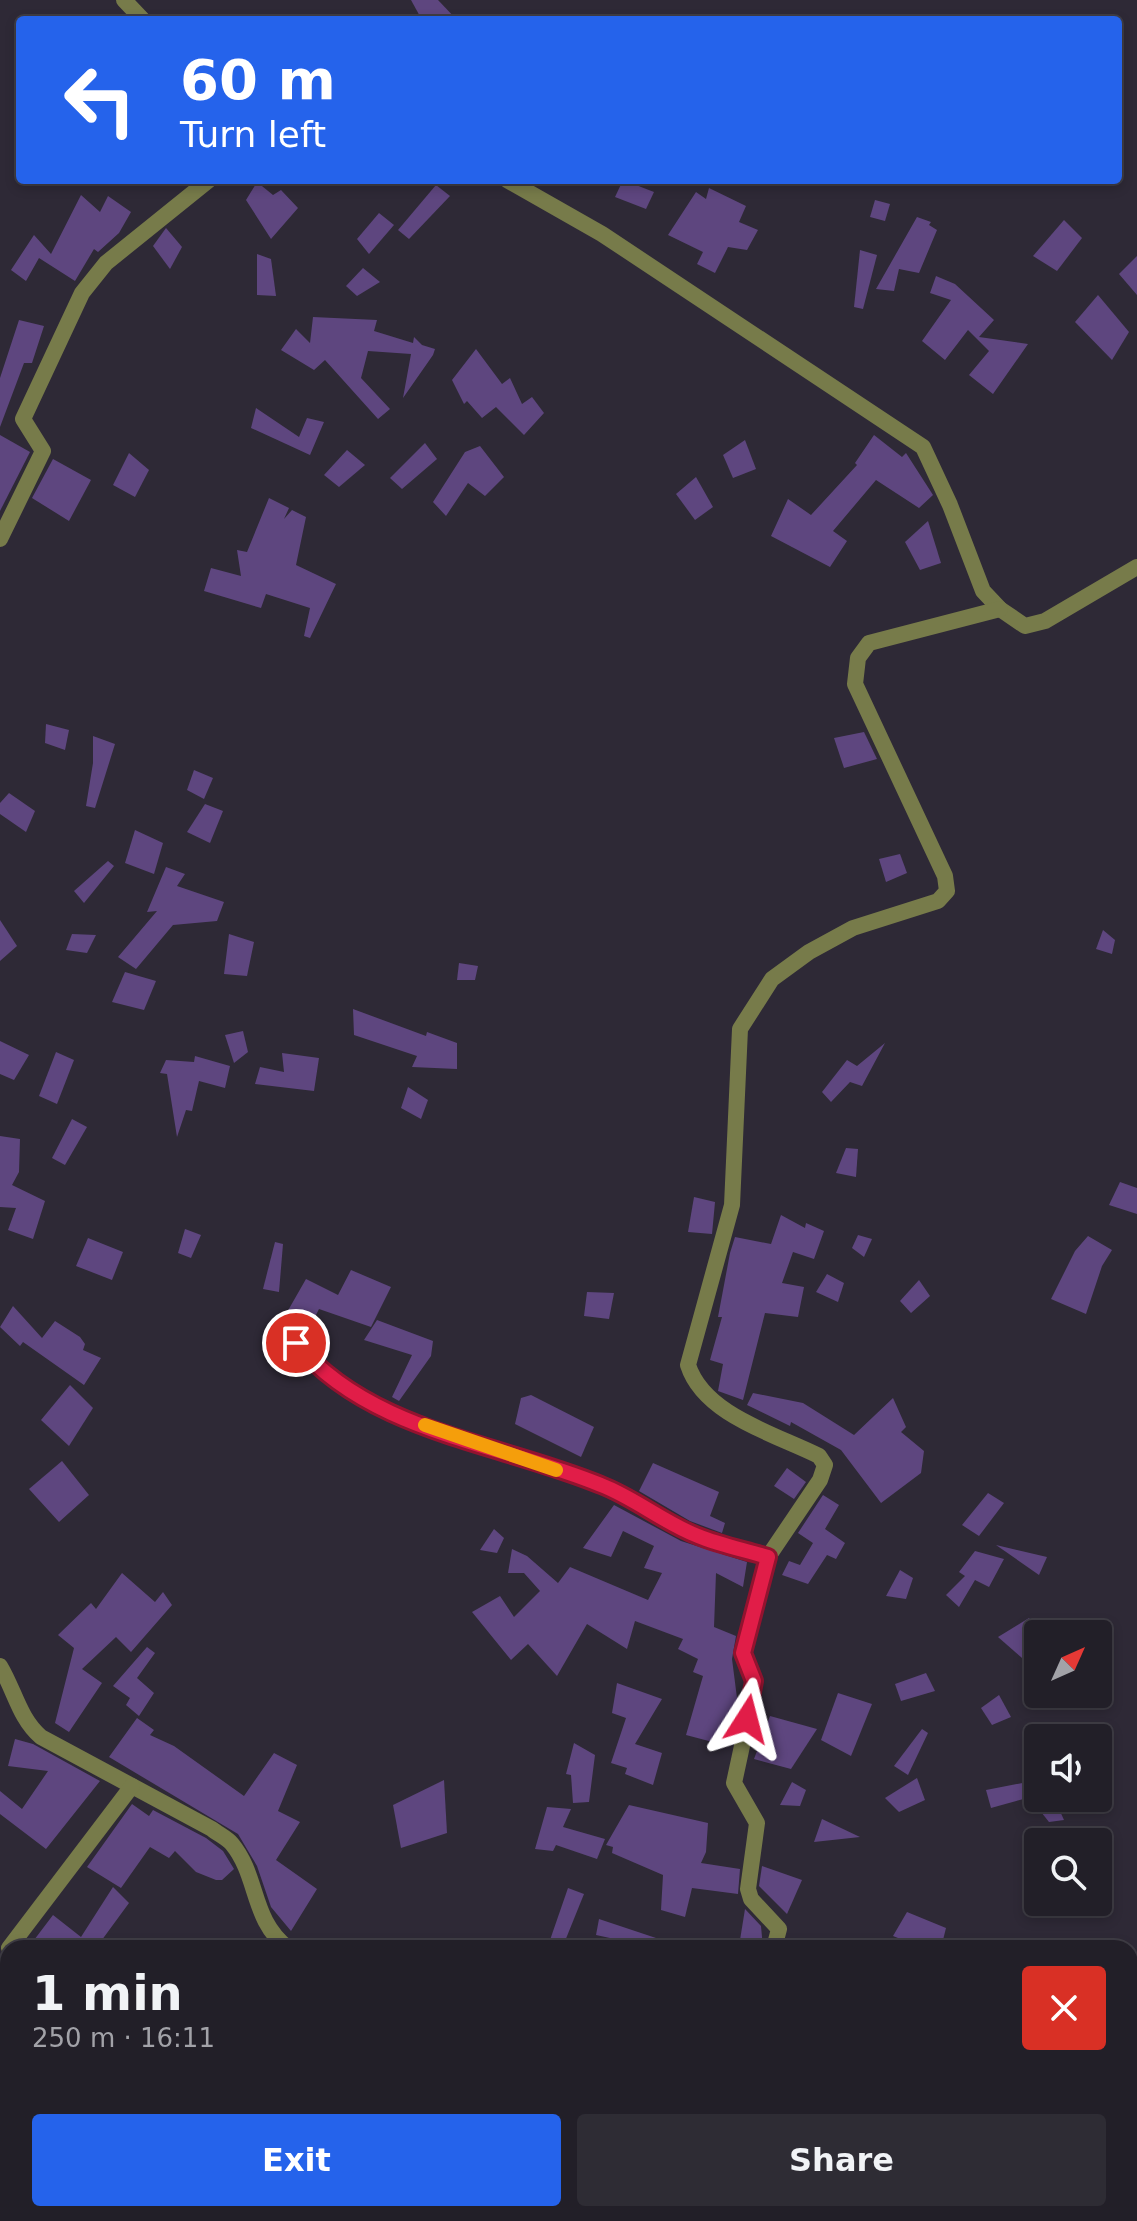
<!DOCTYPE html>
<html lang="en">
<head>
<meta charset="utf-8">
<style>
	body { margin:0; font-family:"DejaVu Sans",sans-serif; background:#2e2c34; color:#f1f3f6; height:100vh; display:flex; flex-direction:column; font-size:30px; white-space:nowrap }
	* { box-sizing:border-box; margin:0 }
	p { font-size:26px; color:#a2a2a8 }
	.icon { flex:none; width:44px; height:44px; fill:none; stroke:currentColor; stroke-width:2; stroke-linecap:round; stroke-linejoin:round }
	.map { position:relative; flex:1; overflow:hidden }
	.details { position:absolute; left:0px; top:1940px; width:1138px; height:282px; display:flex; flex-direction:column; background:#221f28; border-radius:24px 24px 0 0; box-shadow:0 4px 12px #0003,0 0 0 2px #3f3d45 }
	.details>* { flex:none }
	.top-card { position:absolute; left:16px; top:16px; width:1106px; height:168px; border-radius:8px; box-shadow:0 4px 12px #0003,0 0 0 2px #3f3d45; background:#2563eb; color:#fff; overflow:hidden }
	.needle { width:52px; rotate:45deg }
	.fabs { position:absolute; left:1024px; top:1620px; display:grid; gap:16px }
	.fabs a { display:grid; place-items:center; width:88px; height:88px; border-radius:8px; background:#221f28; box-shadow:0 4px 12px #0003,0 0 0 2px #3f3d45; font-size:40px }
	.pin { position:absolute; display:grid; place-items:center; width:68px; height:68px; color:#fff; margin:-34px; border:4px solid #fff; border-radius:50%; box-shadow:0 2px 8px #0007 }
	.me { position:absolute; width:88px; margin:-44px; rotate:9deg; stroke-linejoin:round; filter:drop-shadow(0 0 6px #0008) }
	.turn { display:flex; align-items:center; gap:28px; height:168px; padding:0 32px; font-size:36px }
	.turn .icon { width:104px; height:104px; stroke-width:2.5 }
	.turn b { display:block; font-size:56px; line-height:68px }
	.round { display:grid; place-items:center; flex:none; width:84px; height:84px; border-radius:8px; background:#2e2c34 }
	.overview { display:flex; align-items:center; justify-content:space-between; height:136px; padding:0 32px }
	h1 { font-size:48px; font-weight:600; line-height:60px }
	.action { display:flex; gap:16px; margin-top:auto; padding:16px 32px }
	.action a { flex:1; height:92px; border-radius:8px; background:#2563eb; color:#fff; font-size:32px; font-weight:600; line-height:92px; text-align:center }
	.action a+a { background:#2e2c34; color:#f1f3f6 }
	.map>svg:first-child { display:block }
</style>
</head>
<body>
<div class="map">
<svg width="1137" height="2221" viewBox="0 0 1137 2221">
	<rect width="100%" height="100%" fill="#2e2936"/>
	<g fill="#5e467f">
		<path d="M 411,0 L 438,0 L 457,20 L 422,20 Z"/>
		<path d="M 623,180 L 654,192 L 646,209 L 615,197 Z"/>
		<path d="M 257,182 L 273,195 L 281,190 L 298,208 L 271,239 L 246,200 Z"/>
		<path d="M 436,185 L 450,196 L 409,239 L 398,230 Z"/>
		<path d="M 709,188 L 746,206 L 739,222 L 758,230 L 747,250 L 728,247 L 715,273 L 697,264 L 703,252 L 668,235 L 696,192 L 706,199 Z"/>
		<path d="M 81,195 L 100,212 L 108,196 L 131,212 L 119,233 L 98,252 L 94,249 L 75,281 L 39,258 L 26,281 L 11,270 L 34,235 L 51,254 Z"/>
		<path d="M 875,200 L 890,204 L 885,221 L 870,217 Z"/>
		<path d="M 379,213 L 394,225 L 369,254 L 357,239 Z"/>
		<path d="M 917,217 L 931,222 L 929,225 L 937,230 L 919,273 L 899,269 L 894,291 L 876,289 Z"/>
		<path d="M 1064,220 L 1082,238 L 1057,271 L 1033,256 Z"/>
		<path d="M 166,228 L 182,247 L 170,269 L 153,246 Z"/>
		<path d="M 860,250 L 877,255 L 863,309 L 854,307 Z"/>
		<path d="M 257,254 L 271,259 L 276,296 L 257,295 Z"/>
		<path d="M 1137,256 L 1137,295 L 1119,274 Z"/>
		<path d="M 363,268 L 380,282 L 357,296 L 346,286 Z"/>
		<path d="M 936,276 L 955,284 L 994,320 L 979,337 L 1028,344 L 993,394 L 969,375 L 989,351 L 968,330 L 945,360 L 922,341 L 951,300 L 930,293 Z"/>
		<path d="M 1098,295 L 1129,332 L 1112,360 L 1075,322 Z"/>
		<path d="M 313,317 L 377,320 L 374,331 L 413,343 L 414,337 L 422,345 L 435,349 L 433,355 L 403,398 L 411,354 L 368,351 L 361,378 L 390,409 L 378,419 L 325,360 L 314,370 L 281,350 L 296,329 L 310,343 Z"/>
		<path d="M 19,320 L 44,326 L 32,363 L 24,363 L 0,427 L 0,378 Z"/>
		<path d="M 476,349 L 502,384 L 510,378 L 522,404 L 532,397 L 544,413 L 524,435 L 496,407 L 482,418 L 467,401 L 464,404 L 452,380 Z"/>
		<path d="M 256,408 L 299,437 L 307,418 L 324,422 L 310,455 L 251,428 Z"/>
		<path d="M 0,435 L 30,452 L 0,511 Z"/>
		<path d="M 874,435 L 902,457 L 906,453 L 933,495 L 919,508 L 876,480 L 833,531 L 847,541 L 830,567 L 771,536 L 788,499 L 811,515 L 857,465 L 855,463 Z"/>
		<path d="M 745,440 L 756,469 L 733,478 L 723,455 Z"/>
		<path d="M 425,443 L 437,459 L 402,489 L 390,478 Z"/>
		<path d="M 480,446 L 504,477 L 485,496 L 468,483 L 446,516 L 433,502 L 465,452 Z"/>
		<path d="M 347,450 L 365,465 L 339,487 L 324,475 Z"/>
		<path d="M 129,453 L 149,470 L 135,497 L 113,485 Z"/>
		<path d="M 53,459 L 91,480 L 69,521 L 32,498 Z"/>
		<path d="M 696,477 L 713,507 L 695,520 L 676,494 Z"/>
		<path d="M 269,498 L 289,508 L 284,519 L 292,510 L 306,517 L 296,565 L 336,584 L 310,638 L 304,636 L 310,608 L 266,594 L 261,608 L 204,591 L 211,568 L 241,576 L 237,550 L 247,552 Z"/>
		<path d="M 928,521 L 941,563 L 920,570 L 905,542 Z"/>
		<path d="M 46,724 L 69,730 L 65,750 L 45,743 Z"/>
		<path d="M 864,732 L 877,759 L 844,768 L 834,738 Z"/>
		<path d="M 93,736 L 115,744 L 95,808 L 86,806 L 93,763 Z"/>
		<path d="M 194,770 L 213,778 L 204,799 L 187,790 Z"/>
		<path d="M 9,793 L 35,811 L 26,832 L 0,814 L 0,803 Z"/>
		<path d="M 205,804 L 223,811 L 210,843 L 187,832 Z"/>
		<path d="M 135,830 L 163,843 L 154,874 L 125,863 Z"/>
		<path d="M 900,854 L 907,873 L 886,882 L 879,859 Z"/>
		<path d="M 108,861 L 114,866 L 84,903 L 74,891 Z"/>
		<path d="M 166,867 L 185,874 L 177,886 L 224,902 L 217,921 L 173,925 L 136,969 L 118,957 L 157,911 L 147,912 Z"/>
		<path d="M 0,920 L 17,946 L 0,961 Z"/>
		<path d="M 1103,930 L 1115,940 L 1112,954 L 1096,949 Z"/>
		<path d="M 72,934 L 96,935 L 87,953 L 66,950 Z"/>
		<path d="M 229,934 L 254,942 L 247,976 L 224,974 Z"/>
		<path d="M 459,963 L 478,966 L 475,980 L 457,980 Z"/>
		<path d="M 125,972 L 156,981 L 144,1010 L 112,1002 Z"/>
		<path d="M 353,1009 L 426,1036 L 427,1032 L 457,1043 L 457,1069 L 412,1067 L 417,1056 L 354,1035 Z"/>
		<path d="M 243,1031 L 248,1052 L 234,1063 L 225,1035 Z"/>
		<path d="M 0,1041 L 29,1055 L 14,1080 L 0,1074 Z"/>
		<path d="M 885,1043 L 862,1086 L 850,1082 L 831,1102 L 822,1092 L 847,1060 L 857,1066 Z"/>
		<path d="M 56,1052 L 74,1060 L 57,1104 L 39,1096 Z"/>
		<path d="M 282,1053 L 319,1058 L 314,1091 L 255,1084 L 260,1067 L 284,1072 Z"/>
		<path d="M 195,1056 L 230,1066 L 225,1088 L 199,1081 L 192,1111 L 186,1110 L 177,1137 L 167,1074 L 160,1073 L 166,1060 L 194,1062 Z"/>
		<path d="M 408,1087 L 428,1100 L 421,1119 L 401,1108 Z"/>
		<path d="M 72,1119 L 87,1127 L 65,1165 L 52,1158 Z"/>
		<path d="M 0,1136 L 20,1139 L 19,1172 L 12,1185 L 45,1201 L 33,1239 L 8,1230 L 16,1208 L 0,1207 Z"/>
		<path d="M 846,1148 L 858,1149 L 856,1177 L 836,1173 Z"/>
		<path d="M 1120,1182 L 1137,1188 L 1137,1214 L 1109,1205 Z"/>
		<path d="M 694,1197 L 715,1202 L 712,1234 L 688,1232 Z"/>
		<path d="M 781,1215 L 805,1228 L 806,1223 L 824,1231 L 814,1259 L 793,1252 L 782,1283 L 804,1287 L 798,1317 L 765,1313 L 743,1400 L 718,1391 L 723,1364 L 710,1360 L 722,1317 L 718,1317 L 730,1253 L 735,1237 L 771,1244 Z"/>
		<path d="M 185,1229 L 201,1235 L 191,1258 L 178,1253 Z"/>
		<path d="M 858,1235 L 872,1239 L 864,1257 L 852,1248 Z"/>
		<path d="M 1088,1236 L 1112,1250 L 1102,1266 L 1086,1314 L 1051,1299 L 1075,1251 Z"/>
		<path d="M 88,1238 L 123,1252 L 112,1280 L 76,1266 Z"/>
		<path d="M 275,1242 L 283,1244 L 279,1292 L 263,1289 Z"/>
		<path d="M 351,1270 L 391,1287 L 371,1327 L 319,1309 L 310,1327 L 286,1314 L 306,1279 L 338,1295 Z"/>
		<path d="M 827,1274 L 844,1283 L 838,1302 L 816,1292 Z"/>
		<path d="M 919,1280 L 930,1296 L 911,1313 L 900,1301 Z"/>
		<path d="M 587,1292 L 614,1293 L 609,1319 L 584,1316 Z"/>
		<path d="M 13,1306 L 42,1338 L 55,1321 L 80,1337 L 85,1344 L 83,1350 L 101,1358 L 84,1385 L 23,1342 L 20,1346 L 0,1327 Z"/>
		<path d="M 377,1320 L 433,1341 L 431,1356 L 399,1401 L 392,1397 L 412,1355 L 364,1340 Z"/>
		<path d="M 70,1385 L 93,1408 L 69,1446 L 41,1420 Z"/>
		<path d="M 753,1393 L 803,1403 L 854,1435 L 893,1398 L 906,1427 L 901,1432 L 924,1451 L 921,1473 L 881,1503 L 841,1450 L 791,1422 L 790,1426 L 747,1405 Z"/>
		<path d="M 531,1395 L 594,1427 L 581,1457 L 515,1424 L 521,1398 Z"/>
		<path d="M 62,1461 L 89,1495 L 59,1522 L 29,1489 Z"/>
		<path d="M 653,1463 L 719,1492 L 710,1516 L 725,1523 L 722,1533 L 690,1521 L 639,1491 Z"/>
		<path d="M 787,1468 L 806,1482 L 794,1499 L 774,1486 Z"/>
		<path d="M 988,1493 L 1004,1503 L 979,1536 L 962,1525 Z"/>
		<path d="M 823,1495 L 839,1505 L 825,1529 L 845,1543 L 836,1559 L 827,1555 L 808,1584 L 782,1575 L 789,1561 L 800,1565 L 813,1543 L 798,1533 Z"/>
		<path d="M 614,1505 L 681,1541 L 747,1562 L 743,1587 L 716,1573 L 714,1627 L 736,1636 L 732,1659 L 737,1698 L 740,1699 L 724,1745 L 686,1735 L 703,1676 L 693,1672 L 698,1659 L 678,1649 L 683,1639 L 635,1621 L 627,1649 L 587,1624 L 557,1676 L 528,1644 L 511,1660 L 472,1612 L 500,1596 L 514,1617 L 540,1591 L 524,1573 L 508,1573 L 512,1549 L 527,1556 L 558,1583 L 570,1567 L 648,1600 L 662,1573 L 644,1568 L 654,1546 L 623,1531 L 611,1557 L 583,1548 Z"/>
		<path d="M 494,1529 L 504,1538 L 497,1553 L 480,1550 Z"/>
		<path d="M 996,1545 L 1047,1557 L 1039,1575 Z"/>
		<path d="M 975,1551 L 1004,1559 L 989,1587 L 975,1580 L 959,1607 L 946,1595 L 965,1576 L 959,1572 Z"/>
		<path d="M 900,1570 L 913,1578 L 906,1599 L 886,1596 Z"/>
		<path d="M 122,1573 L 155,1602 L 163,1592 L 172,1605 L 131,1652 L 116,1637 L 82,1669 L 102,1683 L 69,1732 L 55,1723 L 74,1648 L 58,1635 L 91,1603 L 96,1609 Z"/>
		<path d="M 1029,1618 L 1038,1630 L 1038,1672 L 998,1637 Z"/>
		<path d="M 147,1647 L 155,1653 L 137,1678 L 154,1693 L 139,1716 L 126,1705 L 130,1698 L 113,1686 Z"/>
		<path d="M 926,1673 L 935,1691 L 901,1701 L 895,1684 Z"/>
		<path d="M 617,1683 L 662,1699 L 635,1744 L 662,1753 L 653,1785 L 625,1774 L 627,1768 L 611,1763 L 626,1718 L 612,1713 Z"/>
		<path d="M 838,1693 L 872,1704 L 851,1756 L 821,1740 Z"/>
		<path d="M 999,1695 L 1011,1717 L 992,1725 L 981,1708 Z"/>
		<path d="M 770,1716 L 817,1729 L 791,1769 L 754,1759 Z"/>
		<path d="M 137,1718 L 154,1730 L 150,1735 L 174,1746 L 244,1796 L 274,1753 L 297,1765 L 278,1811 L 300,1822 L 276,1860 L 317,1889 L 291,1931 L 271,1907 L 257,1866 L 238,1834 L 109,1757 Z"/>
		<path d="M 922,1729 L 928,1733 L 908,1775 L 894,1766 Z"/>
		<path d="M 15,1739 L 33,1744 L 100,1781 L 46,1849 L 0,1814 L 0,1791 L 22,1809 L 48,1771 L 8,1766 Z"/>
		<path d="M 574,1743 L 595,1755 L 589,1802 L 573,1803 L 571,1775 L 566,1774 Z"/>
		<path d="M 917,1778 L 925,1800 L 899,1812 L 885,1798 Z"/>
		<path d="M 444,1780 L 447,1833 L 401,1848 L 393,1805 Z"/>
		<path d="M 1038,1780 L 1038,1795 L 991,1808 L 986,1790 Z"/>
		<path d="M 792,1782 L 806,1790 L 800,1806 L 780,1805 Z"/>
		<path d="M 1030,1798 L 1054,1798 L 1064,1820 L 1049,1822 Z"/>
		<path d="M 132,1804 L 149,1816 L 153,1810 L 206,1838 L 223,1851 L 234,1869 L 222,1880 L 216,1880 L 196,1872 L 175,1851 L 169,1858 L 150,1847 L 121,1888 L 87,1867 Z"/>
		<path d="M 629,1805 L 708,1823 L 706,1852 L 701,1863 L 740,1869 L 738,1894 L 692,1888 L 685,1917 L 661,1910 L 663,1875 L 612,1853 L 613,1847 L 606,1845 Z"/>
		<path d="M 547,1807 L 571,1809 L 563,1827 L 605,1839 L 597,1859 L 556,1845 L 553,1851 L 535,1849 Z"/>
		<path d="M 822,1819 L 860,1837 L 814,1842 Z"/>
		<path d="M 762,1866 L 802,1880 L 787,1914 L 759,1886 Z"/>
		<path d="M 113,1887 L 129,1903 L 96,1948 L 28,1948 L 53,1915 L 81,1937 Z"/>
		<path d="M 568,1888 L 584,1894 L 563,1946 L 550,1940 Z"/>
		<path d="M 745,1909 L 761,1926 L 763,1948 L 740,1940 Z"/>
		<path d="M 907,1912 L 946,1928 L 941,1948 L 923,1948 L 893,1936 Z"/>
		<path d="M 599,1919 L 659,1939 L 656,1948 L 596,1935 Z"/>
	</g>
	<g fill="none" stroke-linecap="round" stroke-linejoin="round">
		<g stroke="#777b4a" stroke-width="16">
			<path d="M 124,0 L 143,20"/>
			<path d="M 507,180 L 602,234 L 923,447 L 950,505 L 983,591 L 1000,609 L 1025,626 L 1045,621 L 1137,567"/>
			<path d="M 0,539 L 43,451 L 23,419 L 82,293 L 106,263 L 209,180"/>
			<path d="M 296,1343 C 369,1432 500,1444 601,1484 C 635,1498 664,1523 698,1536 C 720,1545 745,1550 768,1557"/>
			<path d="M 0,1666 C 15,1691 19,1718 41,1737 L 212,1829 C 218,1834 227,1838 232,1844 C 259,1877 251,1920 288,1948"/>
			<path d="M 9,1948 L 132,1786"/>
			<path d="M 774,1948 L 779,1929 L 751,1899 L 748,1889 L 757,1823 L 734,1783 L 753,1695 L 754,1681 L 743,1653 L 768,1557 L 820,1480 L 825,1465 L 819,1456 C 775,1434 704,1415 688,1365 L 732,1205 L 740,1029 L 772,979 L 809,952 L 853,928 L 938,901 L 947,891 L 945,876 L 855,684 L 858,658 L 869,643 L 1000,609"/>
			<path d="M 450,2221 L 451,2214"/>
			<path d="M 622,2221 L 627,2214"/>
		</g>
	</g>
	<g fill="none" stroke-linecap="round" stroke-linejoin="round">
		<defs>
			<path id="route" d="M 296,1343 C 369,1432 500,1443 601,1485 C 635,1498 664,1523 698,1536 C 720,1545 745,1550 768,1557 L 743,1653 L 754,1681 L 747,1719"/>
		</defs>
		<use href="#route" stroke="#92132f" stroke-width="20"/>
		<use href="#route" stroke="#e11d48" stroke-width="14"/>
		<path stroke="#f59e0b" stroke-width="14" d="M 425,1425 L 556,1470"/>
	</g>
</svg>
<div class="fabs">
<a><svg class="needle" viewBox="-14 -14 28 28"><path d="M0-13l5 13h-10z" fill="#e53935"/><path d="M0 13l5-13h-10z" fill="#a2a2a8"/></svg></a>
<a><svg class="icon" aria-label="sound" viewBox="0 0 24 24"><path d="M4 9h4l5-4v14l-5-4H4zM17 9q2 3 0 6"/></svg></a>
<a><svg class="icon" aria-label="search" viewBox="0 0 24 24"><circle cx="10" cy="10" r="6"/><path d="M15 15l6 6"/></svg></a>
</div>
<div class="pin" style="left:296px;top:1343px;background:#d93025"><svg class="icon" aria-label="arrive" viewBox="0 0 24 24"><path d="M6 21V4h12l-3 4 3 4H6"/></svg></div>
<svg class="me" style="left:747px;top:1719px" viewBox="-20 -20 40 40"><path d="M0-17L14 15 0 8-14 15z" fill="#e11d48" stroke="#fff" stroke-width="4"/></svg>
<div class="top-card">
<div class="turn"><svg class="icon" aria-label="left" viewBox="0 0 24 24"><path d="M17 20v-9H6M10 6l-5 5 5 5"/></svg><div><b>60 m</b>Turn left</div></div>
</div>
<section class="details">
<div class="overview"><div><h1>1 min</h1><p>250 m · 16:11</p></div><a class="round" style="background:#d93025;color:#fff"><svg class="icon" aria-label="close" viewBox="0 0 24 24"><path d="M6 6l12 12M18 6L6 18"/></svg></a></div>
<div class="action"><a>Exit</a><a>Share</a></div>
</section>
</div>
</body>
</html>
